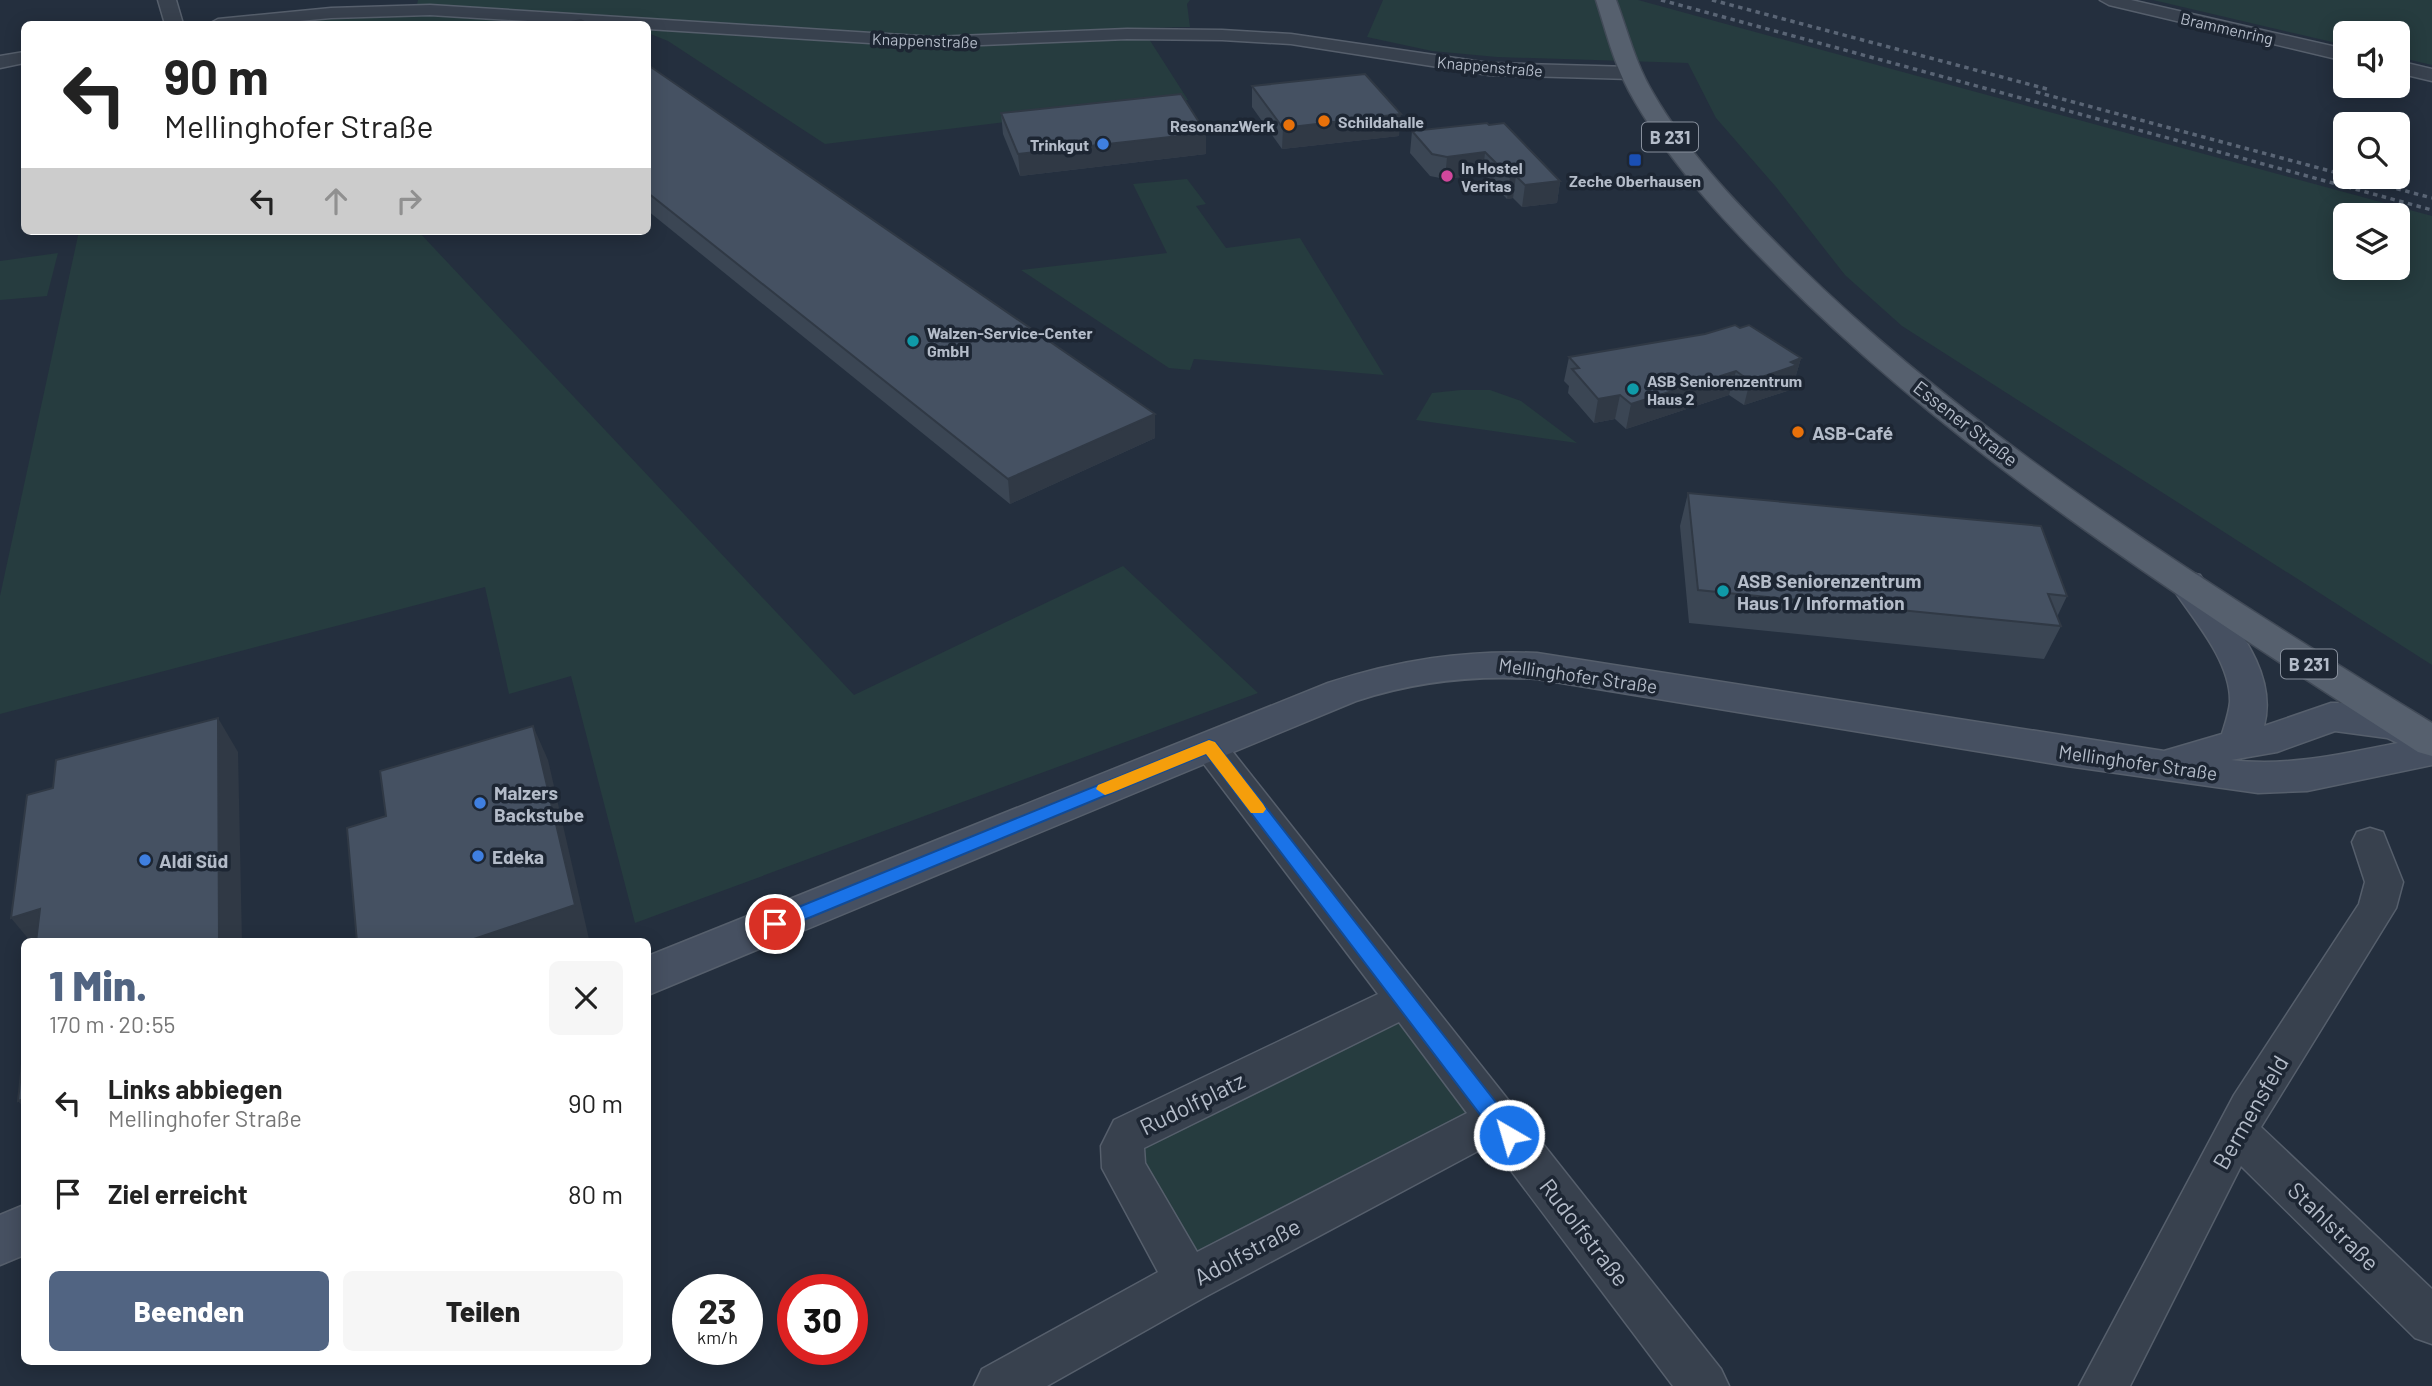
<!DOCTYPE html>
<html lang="de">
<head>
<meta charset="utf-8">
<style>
	body { margin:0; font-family:Barlow,sans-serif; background:#f6f6f6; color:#222; height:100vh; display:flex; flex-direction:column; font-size:26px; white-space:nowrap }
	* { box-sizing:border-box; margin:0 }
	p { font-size:23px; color:#767676 }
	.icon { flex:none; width:38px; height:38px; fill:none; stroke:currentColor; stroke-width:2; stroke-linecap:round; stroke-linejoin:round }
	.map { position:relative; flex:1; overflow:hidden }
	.panel { position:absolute; left:21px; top:938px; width:630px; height:427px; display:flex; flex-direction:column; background:#fff; border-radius:10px; box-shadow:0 4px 18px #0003 }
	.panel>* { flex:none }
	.hud { position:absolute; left:21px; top:21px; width:630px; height:214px; border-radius:10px; box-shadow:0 4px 18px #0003; background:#fff; color:#222; overflow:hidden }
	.tools { position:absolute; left:2333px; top:21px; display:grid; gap:14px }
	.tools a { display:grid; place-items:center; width:77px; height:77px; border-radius:10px; background:#fff; box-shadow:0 4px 18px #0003; font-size:35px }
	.speed { position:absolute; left:672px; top:1274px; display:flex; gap:14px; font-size:35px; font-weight:700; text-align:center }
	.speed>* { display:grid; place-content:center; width:91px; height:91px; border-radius:50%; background:#fff; box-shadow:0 4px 18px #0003; line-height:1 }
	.speed small { font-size:18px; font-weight:400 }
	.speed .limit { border:10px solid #d22; background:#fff; color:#111 }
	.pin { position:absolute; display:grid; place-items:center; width:60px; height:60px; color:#fff; margin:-30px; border:4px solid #fff; border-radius:50%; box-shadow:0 2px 7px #0007 }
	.me { position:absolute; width:77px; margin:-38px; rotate:322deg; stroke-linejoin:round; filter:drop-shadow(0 0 5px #0008) }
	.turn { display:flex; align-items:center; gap:24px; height:147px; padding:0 28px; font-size:32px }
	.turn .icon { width:91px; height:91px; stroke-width:2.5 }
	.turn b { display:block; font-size:49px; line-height:60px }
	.lanes { display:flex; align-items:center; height:66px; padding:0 28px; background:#0003; justify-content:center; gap:35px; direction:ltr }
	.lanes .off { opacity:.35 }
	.round { display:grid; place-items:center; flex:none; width:74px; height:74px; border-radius:10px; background:#f6f6f6 }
	.head { display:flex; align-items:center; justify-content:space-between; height:119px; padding:0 28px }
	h1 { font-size:42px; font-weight:800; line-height:52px; color:#516482 }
	.cta { display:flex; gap:14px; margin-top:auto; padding:14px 28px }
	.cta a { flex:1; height:80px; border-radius:10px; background:#516482; color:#fff; font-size:28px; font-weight:800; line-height:80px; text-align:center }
	.cta a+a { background:#f6f6f6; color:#222 }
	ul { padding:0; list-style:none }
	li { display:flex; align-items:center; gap:21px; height:91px; padding:0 28px }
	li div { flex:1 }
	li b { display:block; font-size:26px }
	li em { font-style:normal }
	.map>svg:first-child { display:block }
</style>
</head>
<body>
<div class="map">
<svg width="2432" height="1386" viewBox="0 0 2432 1386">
	<rect width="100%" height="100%" fill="#242f3e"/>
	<g fill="#263c3f" fill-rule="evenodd">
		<path d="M 418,0 L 1190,0 L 1187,4 L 1190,27 L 1142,28 L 1188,100 L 825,144 L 668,41 L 648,33 L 648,24 L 619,24 L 610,20 L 416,10 Z"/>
		<path d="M 1383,0 L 1638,0 L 2432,216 L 2432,665 L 1902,326 L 1845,275 L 1776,187 L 1716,118 L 1688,63 L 1497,57 L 1432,51 L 1367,37 ZM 2345,215 L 2398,215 L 2398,268 L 2345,268 Z"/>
		<path d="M 2153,0 L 2432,0 L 2432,65 L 2398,57 L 2398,33 L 2345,33 L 2345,45 Z"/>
		<path d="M 348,12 L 529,16 L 510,24 L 231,24 Z"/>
		<path d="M 1187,179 L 1206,204 L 1196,206 L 1226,248 L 1300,238 L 1384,375 L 1194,359 L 1190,370 L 1169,368 L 1021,270 L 1167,253 L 1133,184 Z"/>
		<path d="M 79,231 L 418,231 L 854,695 L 1123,566 L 1258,693 L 635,923 L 571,676 L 509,694 L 485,587 L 0,714 L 0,596 Z"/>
		<path d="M 58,253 L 47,296 L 0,300 L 0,261 Z"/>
		<path d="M 1461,390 L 1490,390 L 1521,401 L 1577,443 L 1416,420 L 1432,393 Z"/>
		<path d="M 1405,1000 L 1497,1119 L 1188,1281 L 1123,1143 Z"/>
	</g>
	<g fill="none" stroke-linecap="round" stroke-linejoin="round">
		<defs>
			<g id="street">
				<path d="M 158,0 L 176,0 L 183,24 L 165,24 Z"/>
				<path d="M 2100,0 L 2131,0 L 2345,49 L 2345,61 L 2109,5 Z"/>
				<path d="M 430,5 L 934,37 L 1127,29 L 1222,30 L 1291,34 L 1489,63 L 1631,67 L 1640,73 L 1631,79 L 1489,75 L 1291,44 L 1222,40 L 1127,39 L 934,47 L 648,29 L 648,24 L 575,24 L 430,15 L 331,18 L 267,24 L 209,24 L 218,19 L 331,8 Z"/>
				<path d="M 24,52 L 24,63 L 0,68 L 0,56 Z"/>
				<path d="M 2398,61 L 2432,69 L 2432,81 L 2398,73 Z"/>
				<path d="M 1209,734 L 1221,737 L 1721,1369 L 1729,1386 L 1673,1386 L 1491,1144 L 1205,1297 L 1047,1386 L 974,1386 L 982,1369 L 1158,1272 L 1102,1168 L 1101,1146 L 1114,1120 L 1378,994 L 1197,755 L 1192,746 L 1197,737 ZM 1399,1022 L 1467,1113 L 1197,1252 L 1145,1163 L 1144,1148 Z"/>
				<path d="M 2370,828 L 2383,832 L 2403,882 L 2396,908 L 2261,1127 L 2432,1289 L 2432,1344 L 2415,1338 L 2241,1166 L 2130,1386 L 2079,1386 L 2234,1095 L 2359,904 L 2365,882 L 2352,842 L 2357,832 Z"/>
			</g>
			<g id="secondary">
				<path d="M 2187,572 L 2200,575 C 2229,619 2279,669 2264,726 L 2331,703 L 2344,703 L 2395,712 L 2432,726 L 2432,765 L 2307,791 L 2258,793 L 2067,766 L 1537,679 C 1474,675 1416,681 1356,701 L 648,995 L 648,956 L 1328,683 C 1398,660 1464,650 1537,653 L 2164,751 L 2222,734 C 2225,724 2229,713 2230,702 C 2231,660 2191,617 2169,583 L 2174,575 ZM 2335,731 L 2387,738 L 2398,743 C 2342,754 2288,767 2231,760 L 2277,752 Z"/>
				<path d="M 24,1205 L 24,1255 L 0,1265 L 0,1215 Z"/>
			</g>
			<path id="primary" d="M 1596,0 L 1616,0 C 1628,32 1635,63 1653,93 C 1690,157 1744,211 1796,263 C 1983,446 2211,586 2432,723 L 2432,756 L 2418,752 C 2197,609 1961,460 1775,272 C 1721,218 1666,159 1629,91 C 1613,61 1606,31 1596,0 Z"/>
		</defs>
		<use href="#street" stroke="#565f6c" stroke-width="3"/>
		<use href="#secondary" stroke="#565f6c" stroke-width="3"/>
		<use href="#primary" stroke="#414a57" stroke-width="3"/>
		<use href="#street" fill="#38414e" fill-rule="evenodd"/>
		<use href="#secondary" fill="#465061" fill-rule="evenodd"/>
		<use href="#primary" fill="#56606e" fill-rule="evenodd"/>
		<g stroke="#5a6575" stroke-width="3.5" stroke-dasharray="4.5 4.5" stroke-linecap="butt">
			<path d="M 1661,0 L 2432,210"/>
			<path d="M 1712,0 L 2047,89"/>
			<path d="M 2036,92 L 2345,175"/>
			<path d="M 2353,177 L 2432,198"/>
		</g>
	</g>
	<g fill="#3b4654">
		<path d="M 648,65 L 1155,414 L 1155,438 L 1010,504 L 648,211 Z"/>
		<path d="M 1252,86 L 1399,136 L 1282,149 L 1252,107 Z"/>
		<path d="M 1001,113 L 1206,133 L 1206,154 L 1020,176 L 1003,134 Z"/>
		<path d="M 1487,123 L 1560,181 L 1557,203 L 1522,207 L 1513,198 L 1507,199 L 1483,174 L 1445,179 L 1430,176 L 1410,153 L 1412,131 Z"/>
		<path d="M 1569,357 L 1801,358 L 1794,382 L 1792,383 L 1790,390 L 1744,405 L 1729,395 L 1626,429 L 1615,419 L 1594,423 L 1568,393 L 1569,386 L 1564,381 Z"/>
		<path d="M 1688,493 L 2067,596 L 2057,617 L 2061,626 L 2044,659 L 1689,623 L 1680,526 Z"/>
	</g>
	<g fill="#303945">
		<path d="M 1401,114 L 1399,136 L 1282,149 L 1283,128 Z"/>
		<path d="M 1206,133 L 1206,154 L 1020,176 L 1018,154 Z"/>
		<path d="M 1485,152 L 1483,174 L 1445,179 L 1447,157 Z"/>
		<path d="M 1516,176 L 1513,198 L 1507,199 L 1510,177 Z"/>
		<path d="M 1560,181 L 1557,203 L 1522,207 L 1525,185 Z"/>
		<path d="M 1801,358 L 1794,382 L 1792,383 L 1790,390 L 1744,405 L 1750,381 L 1791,362 Z"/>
		<path d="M 1736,371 L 1729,395 L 1626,429 L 1631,404 Z"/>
		<path d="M 1620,395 L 1615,419 L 1594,423 L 1598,399 Z"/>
		<path d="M 1155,414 L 1155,438 L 1010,504 L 1008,479 Z"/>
		<path d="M 218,718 L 238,752 L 242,942 L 219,942 Z"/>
		<path d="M 533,726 L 548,760 L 589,939 L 581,942 L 465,942 Z"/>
		<path d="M 40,909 L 66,942 L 31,942 L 11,918 Z"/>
		<path d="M 24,1099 L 24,1108 L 18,1101 Z"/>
	</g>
	<g fill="#455162" stroke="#303945" stroke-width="2">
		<path d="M 581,20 L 588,24 L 561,24 Z"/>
		<path d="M 648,65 L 1155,414 L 1008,479 L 648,193 Z"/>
		<path d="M 1365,74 L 1401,114 L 1283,128 L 1252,86 Z"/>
		<path d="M 1181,94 L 1206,133 L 1018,154 L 1001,113 Z"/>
		<path d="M 1487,123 L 1489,125 L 1504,123 L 1560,181 L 1525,185 L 1516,176 L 1510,177 L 1485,152 L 1447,157 L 1432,154 L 1412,131 Z"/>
		<path d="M 1735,325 L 1740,328 L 1749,325 L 1801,358 L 1791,362 L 1797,365 L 1750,381 L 1736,371 L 1631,404 L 1620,395 L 1598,399 L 1572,369 L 1579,368 L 1569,357 L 1705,334 Z"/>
		<path d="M 1688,493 L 2041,526 L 2067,596 L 2048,594 L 2061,626 L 1698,590 Z"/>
		<path d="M 218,718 L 219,942 L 36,942 L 40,909 L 11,918 L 27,795 L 53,788 L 56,760 Z"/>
		<path d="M 533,726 L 575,905 L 465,942 L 357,942 L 347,828 L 386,816 L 380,771 Z"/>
		<path d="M 24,1045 L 24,1099 L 18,1101 Z"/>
	</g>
	<path fill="#1a73e8" stroke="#114b97" stroke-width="2" d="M 1209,740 L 1215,742 L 1516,1128 L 1519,1135 L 1516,1142 L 1509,1144 L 1501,1142 L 1206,754 L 782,929 L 775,931 L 769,929 L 766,924 L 769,919 Z"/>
	<path fill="#f59e0b" d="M 1209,740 L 1215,742 L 1263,804 L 1266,809 L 1263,813 L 1251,813 L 1206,754 L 1111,793 L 1105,795 L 1096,789 L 1098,785 Z"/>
	<g fill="#e8710a" stroke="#1d2633" stroke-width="2.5">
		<circle cx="1324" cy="121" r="7"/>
		<circle cx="1289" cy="125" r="7"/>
		<circle cx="1798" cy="432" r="7"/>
	</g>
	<g fill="#3f7fe0" stroke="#1d2633" stroke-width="2.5">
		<circle cx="1103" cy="144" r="7"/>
		<circle cx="480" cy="803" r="7"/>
		<circle cx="478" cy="856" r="7"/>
		<circle cx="145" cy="860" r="7"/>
	</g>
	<rect fill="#1a4fb4" stroke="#1d2633" stroke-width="2.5" x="1628" y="153" width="14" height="14" rx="3.5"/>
	<circle fill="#d1479c" stroke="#1d2633" stroke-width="2.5" cx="1447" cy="176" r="7"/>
	<g fill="#0f9aa8" stroke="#1d2633" stroke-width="2.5">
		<circle cx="913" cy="341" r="7"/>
		<circle cx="1633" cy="389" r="7"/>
		<circle cx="1723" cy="591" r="7"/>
	</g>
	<g text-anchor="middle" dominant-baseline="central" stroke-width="7" stroke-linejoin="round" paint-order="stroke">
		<g font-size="16" fill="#b4bcc9" stroke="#1d2633">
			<text transform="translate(2227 28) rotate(13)">Brammenring</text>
			<text transform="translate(925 40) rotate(2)">Knappenstraße</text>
			<text transform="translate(1490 66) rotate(5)">Knappenstraße</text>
		</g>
		<g font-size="16" font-weight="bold" fill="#b4bcc9" stroke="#1d2633" text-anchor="start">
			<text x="1338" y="121">Schildahalle</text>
			<text x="1275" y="125" text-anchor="end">ResonanzWerk</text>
			<text x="1089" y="144" text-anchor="end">Trinkgut</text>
			<text x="1461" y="167">In Hostel<tspan x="1461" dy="18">Veritas</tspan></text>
			<text x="1635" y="180" text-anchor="middle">Zeche Oberhausen</text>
			<text x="927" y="332">Walzen-Service-Center<tspan x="927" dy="18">GmbH</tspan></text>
			<text x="1647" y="380">ASB Seniorenzentrum<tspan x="1647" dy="18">Haus 2</tspan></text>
		</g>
		<g fill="#1d2633" stroke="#878f9c" stroke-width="2">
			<rect x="1642" y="122.5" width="56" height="29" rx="5"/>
			<rect x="2281" y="649.5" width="56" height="29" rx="5"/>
		</g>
		<g font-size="18" font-weight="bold" fill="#b4bcc9">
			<text x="1670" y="137">B 231</text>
			<text x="2309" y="664">B 231</text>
		</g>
		<g font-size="19" fill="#b4bcc9" stroke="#1d2633">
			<text transform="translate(1966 423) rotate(38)">Essener Straße</text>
			<text transform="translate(1578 675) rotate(8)">Mellinghofer Straße</text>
			<text transform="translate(2138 762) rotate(8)">Mellinghofer Straße</text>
		</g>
		<g font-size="19" font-weight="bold" fill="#b4bcc9" stroke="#1d2633" text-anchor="start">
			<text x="1812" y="432">ASB-Café</text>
			<text x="1737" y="580">ASB Seniorenzentrum<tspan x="1737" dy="22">Haus 1 / Information</tspan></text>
			<text x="494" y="792">Malzers<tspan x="494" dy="22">Backstube</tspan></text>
			<text x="492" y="856">Edeka</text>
			<text x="159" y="860">Aldi Süd</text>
		</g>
		<g font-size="23" fill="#b4bcc9" stroke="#1d2633">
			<text transform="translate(1192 1103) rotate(-26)">Rudolfplatz</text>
			<text transform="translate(2250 1112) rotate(-60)">Bermensfeld</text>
			<text transform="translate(2334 1226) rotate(44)">Stahlstraße</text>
			<text transform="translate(1585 1232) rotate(52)">Rudolfstraße</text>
			<text transform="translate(1247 1251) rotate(-28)">Adolfstraße</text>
		</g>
	</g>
</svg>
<div class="tools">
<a><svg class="icon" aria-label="sound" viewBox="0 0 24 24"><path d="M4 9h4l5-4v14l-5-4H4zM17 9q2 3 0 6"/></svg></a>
<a><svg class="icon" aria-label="search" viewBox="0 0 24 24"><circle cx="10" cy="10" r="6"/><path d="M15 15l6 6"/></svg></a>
<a><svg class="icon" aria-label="layers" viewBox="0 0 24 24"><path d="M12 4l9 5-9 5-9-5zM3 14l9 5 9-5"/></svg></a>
</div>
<div class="speed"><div>23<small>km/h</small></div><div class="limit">30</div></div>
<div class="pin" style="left:775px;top:924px;background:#d93025"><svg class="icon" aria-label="arrive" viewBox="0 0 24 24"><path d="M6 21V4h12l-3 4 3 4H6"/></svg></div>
<svg class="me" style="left:1509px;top:1135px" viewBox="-20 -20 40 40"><circle r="17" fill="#1a73e8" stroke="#fff" stroke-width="3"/><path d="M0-11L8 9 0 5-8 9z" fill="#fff"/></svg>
<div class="hud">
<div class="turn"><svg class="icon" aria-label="left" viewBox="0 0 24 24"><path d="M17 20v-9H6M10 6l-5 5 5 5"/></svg><div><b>90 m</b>Mellinghofer Straße</div></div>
<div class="lanes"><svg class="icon" aria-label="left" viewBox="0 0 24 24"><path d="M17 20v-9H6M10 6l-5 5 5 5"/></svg><svg class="icon off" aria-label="ahead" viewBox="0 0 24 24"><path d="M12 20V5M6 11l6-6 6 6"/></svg><svg class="icon off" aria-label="right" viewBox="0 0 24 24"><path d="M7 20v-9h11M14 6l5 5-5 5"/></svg></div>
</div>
<section class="panel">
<div class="head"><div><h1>1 Min.</h1><p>170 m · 20:55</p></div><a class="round"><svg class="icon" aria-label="close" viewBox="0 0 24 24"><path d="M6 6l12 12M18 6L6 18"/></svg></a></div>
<ul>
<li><svg class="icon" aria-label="left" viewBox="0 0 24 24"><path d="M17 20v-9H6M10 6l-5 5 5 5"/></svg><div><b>Links abbiegen</b><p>Mellinghofer Straße</p></div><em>90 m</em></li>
<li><svg class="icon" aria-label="arrive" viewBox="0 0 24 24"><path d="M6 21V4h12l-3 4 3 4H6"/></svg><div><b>Ziel erreicht</b></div><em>80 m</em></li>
</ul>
<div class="cta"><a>Beenden</a><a>Teilen</a></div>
</section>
</div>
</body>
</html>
